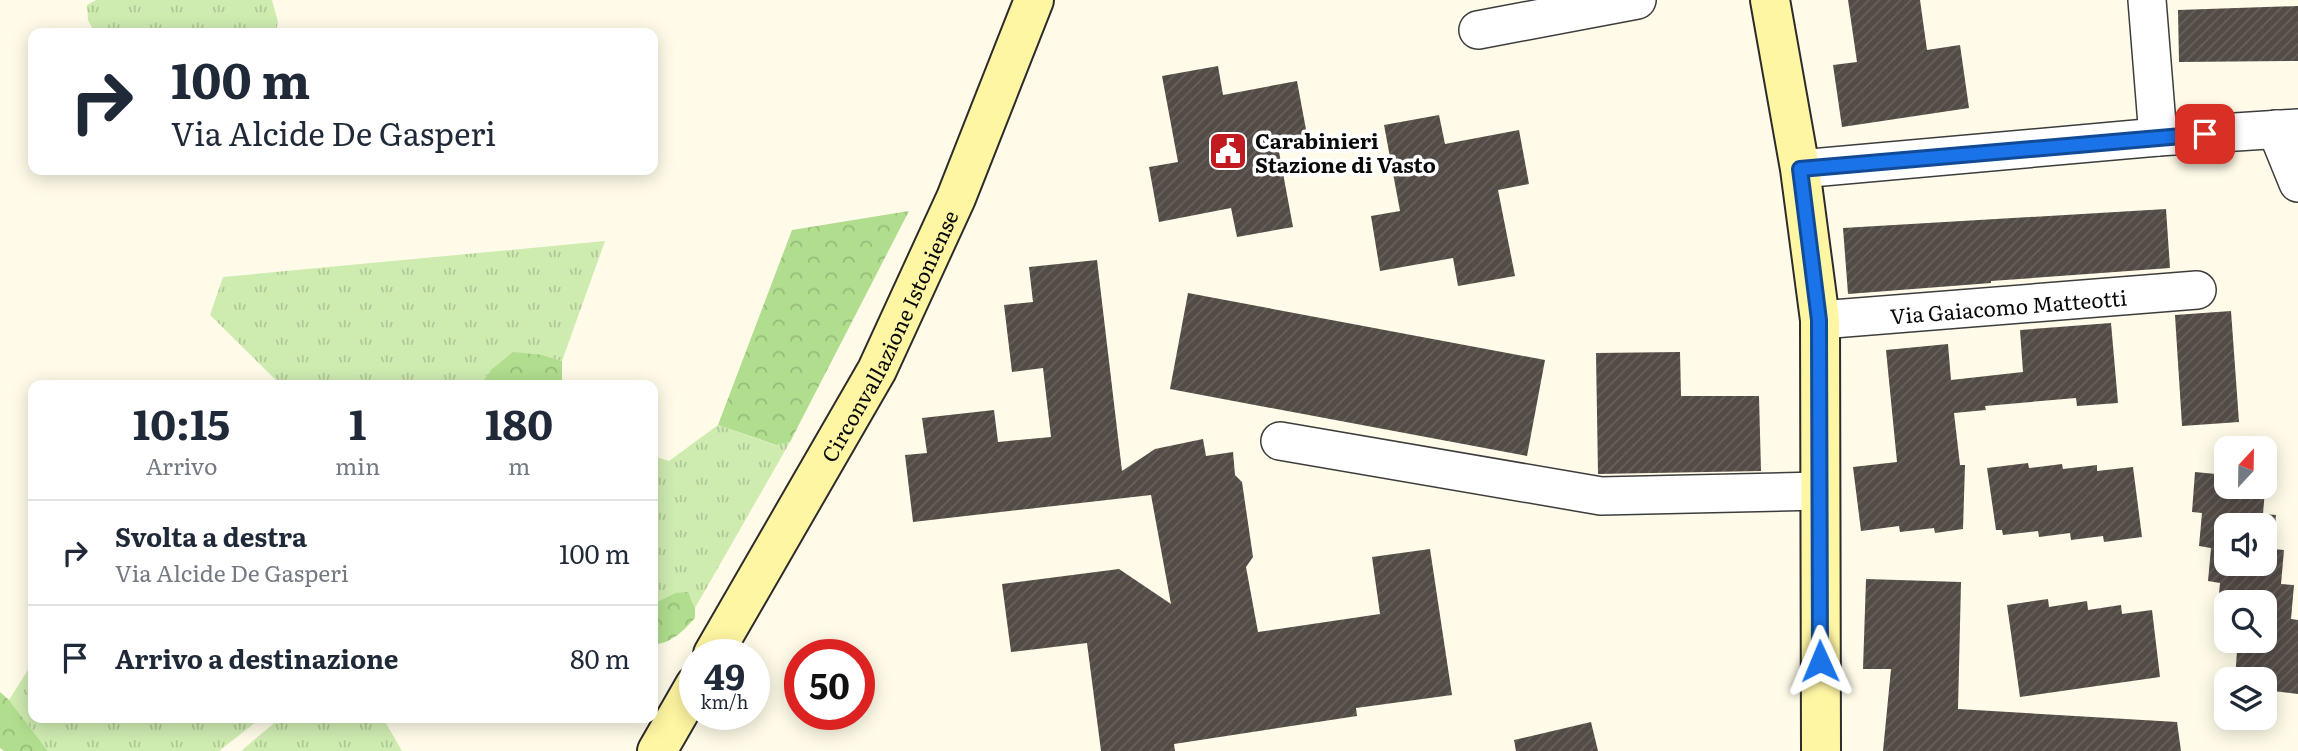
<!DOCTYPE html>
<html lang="it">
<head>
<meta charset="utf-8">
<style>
	body { margin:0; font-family:Literata,serif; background:#f6f6f7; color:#1f2937; height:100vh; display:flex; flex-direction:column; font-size:26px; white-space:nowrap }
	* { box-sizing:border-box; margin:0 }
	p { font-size:23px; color:#747a83 }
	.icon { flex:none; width:38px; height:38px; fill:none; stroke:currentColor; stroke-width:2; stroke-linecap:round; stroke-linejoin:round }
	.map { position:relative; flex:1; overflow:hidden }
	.sheet { position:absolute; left:28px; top:380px; width:630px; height:343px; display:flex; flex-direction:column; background:#fff; border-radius:14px; box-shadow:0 4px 18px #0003 }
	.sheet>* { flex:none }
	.banner { position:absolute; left:28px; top:28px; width:630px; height:147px; border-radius:14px; box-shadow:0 4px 18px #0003; background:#fff; color:#1f2937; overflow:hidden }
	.needle { width:46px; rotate:22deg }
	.controls { position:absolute; left:2214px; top:436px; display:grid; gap:14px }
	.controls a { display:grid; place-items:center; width:63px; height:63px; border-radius:14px; background:#fff; box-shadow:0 4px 18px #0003; font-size:35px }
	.speed { position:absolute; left:679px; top:639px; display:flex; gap:14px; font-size:35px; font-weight:700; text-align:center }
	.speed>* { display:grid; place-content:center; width:91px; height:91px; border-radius:50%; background:#fff; box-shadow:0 4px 18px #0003; line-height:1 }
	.speed small { font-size:18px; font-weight:400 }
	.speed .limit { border:10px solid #d22; background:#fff; color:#111 }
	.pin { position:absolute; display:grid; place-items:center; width:60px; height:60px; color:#fff; margin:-30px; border-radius:14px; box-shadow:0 4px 10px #0006 }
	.me { position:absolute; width:77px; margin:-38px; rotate:359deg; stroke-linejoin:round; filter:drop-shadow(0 0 5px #0008) }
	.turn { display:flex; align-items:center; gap:24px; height:147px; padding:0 28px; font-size:32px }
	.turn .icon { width:91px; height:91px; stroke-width:2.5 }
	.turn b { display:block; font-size:49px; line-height:60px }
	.eta { display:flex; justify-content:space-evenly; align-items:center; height:119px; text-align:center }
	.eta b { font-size:42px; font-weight:700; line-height:49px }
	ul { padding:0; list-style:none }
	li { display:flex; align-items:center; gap:21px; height:105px; padding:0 28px; border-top:2px solid #e0e1e3 }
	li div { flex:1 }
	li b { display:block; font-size:26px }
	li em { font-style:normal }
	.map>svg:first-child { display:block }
</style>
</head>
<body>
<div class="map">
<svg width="2298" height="751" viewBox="0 0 2298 751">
	<defs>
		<pattern id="grass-tufts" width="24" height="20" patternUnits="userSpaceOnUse" patternTransform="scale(1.75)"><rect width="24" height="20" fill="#ceebb0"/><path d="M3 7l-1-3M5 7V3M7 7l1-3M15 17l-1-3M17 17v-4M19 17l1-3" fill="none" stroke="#b0c896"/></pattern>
		<pattern id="forest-crowns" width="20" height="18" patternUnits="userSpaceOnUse" patternTransform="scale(1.75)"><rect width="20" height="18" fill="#b0dd8e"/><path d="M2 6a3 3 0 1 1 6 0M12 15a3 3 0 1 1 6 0" fill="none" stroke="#96bc79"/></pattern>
		<pattern id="building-hatch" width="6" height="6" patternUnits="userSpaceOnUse" patternTransform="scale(1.75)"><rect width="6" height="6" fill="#534b46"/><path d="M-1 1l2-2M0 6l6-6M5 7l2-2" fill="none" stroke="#67605c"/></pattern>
	</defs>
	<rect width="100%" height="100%" fill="#fffbe8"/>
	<g fill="url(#grass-tufts)">
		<path d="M 96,0 L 272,0 L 278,22 L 276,33 L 95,33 L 88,20 L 87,5 Z"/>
		<path d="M 605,241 L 562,361 L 543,355 L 491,370 L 480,385 L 281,385 L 210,315 L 223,277 Z"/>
		<path d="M 718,425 L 775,445 L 790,442 L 695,608 L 691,598 L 675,593 L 653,604 L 653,456 L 669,461 Z"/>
		<path d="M 33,662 L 33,718 L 261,718 L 219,751 L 48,751 L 9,700 Z"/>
		<path d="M 280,718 L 383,718 L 402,751 L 241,751 Z"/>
	</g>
	<g fill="url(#forest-crowns)">
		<path d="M 909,211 L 790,442 L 776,445 L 718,425 L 792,230 Z"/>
		<path d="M 513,352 L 543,355 L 562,361 L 562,385 L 480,385 L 491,370 Z"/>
		<path d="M 688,592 L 695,608 L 695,618 C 681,633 673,642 653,645 L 653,604 L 675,593 Z"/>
		<path d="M 0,692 L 9,700 L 48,751 L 4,751 L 0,748 Z"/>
	</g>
	<g fill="url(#building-hatch)" fill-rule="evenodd">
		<path d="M 1848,0 L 1920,0 L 1927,50 L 1960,45 L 1969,108 L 1842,127 L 1833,65 L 1857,62 Z"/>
		<path d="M 2298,6 L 2298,61 L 2179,62 L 2178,10 Z"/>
		<path d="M 1218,66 L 1223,95 L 1297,81 L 1307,135 L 1277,141 L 1293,227 L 1237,237 L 1231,208 L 1159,222 L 1149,167 L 1178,162 L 1162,76 Z"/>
		<path d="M 1439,115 L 1445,144 L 1519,130 L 1529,184 L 1498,190 L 1515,276 L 1458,286 L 1453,258 L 1380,271 L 1371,216 L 1400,211 L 1384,125 Z"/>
		<path d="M 2166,209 L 2170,268 L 1991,281 L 1991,283 L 1848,294 L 1843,228 Z"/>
		<path d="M 1097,260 L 1122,471 L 1155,449 L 1203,439 L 1206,456 L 1233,452 L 1235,475 L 1242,482 L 1253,557 L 1246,567 L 1258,632 L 1380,614 L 1372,557 L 1430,549 L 1452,695 L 1356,708 L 1357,716 L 1174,744 L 1175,751 L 1101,751 L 1087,643 L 1011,652 L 1002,584 L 1119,569 L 1171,604 L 1151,495 L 913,522 L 905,455 L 927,453 L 922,418 L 994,410 L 998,442 L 1051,437 L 1043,368 L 1012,372 L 1004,305 L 1033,302 L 1029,267 Z"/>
		<path d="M 1188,293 L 1545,360 L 1527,456 L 1170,389 Z"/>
		<path d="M 2231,311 L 2239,422 L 2182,426 L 2175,315 Z"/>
		<path d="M 2111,323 L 2118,403 L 2077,406 L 2076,398 L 1985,406 L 1986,410 L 1954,413 L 1960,465 L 1965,465 L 1963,529 L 1935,533 L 1934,528 L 1900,532 L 1899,526 L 1861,531 L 1853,467 L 1897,462 L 1886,350 L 1948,344 L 1951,380 L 2023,372 L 2020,330 Z"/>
		<path d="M 1680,352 L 1681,396 L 1759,396 L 1761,471 L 1598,474 L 1596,353 Z"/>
		<path d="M 2028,463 L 2029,468 L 2062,464 L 2063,469 L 2097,465 L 2097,471 L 2133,467 L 2142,537 L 2104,542 L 2103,536 L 2071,540 L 2070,533 L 2039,537 L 2038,531 L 2003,535 L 2002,530 L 1996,530 L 1987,468 Z"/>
		<path d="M 2195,472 L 2226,475 L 2226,486 L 2264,486 L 2264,478 L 2266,478 L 2263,514 L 2276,515 L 2273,549 L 2284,550 L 2281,584 L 2294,585 L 2291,619 L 2298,620 L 2298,694 L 2264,690 L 2264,679 L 2235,679 L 2237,651 L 2226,650 L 2227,640 L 2264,640 L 2264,602 L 2226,602 L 2226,616 L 2217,615 L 2220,583 L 2208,581 L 2211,548 L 2199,546 L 2202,513 L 2192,512 ZM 2226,525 L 2264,525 L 2264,564 L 2226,564 Z"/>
		<path d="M 1866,579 L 1961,582 L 1958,709 L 2177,722 L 2181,751 L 1883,751 L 1891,669 L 1863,669 Z"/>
		<path d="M 2048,599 L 2049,607 L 2087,601 L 2088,610 L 2121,605 L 2122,614 L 2152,610 L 2160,677 L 2020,697 L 2007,605 Z"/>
		<path d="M 1591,722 L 1598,751 L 1516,751 L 1514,740 Z"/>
	</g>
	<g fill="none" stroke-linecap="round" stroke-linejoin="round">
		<defs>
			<g id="street">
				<path d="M 2147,0 L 2158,137"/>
				<path d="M 1478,30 L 1637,0"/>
				<path d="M 2276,129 L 2298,183"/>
				<path d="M 1800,169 L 2158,137 L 2298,128"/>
				<path id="s1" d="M 1820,320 L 2197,290"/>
				<path d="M 1280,441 L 1601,496 L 1819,491"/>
			</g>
			<g id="secondary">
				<path d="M 1770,0 L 1800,169 L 1820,320 L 1821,751"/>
				<path id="s2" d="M 713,654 L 877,370 L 956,198 L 1034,0"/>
				<path d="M 657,751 L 695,685"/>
			</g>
		</defs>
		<use href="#street" stroke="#3d3d3d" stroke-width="40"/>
		<use href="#secondary" stroke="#2c2c2c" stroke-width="42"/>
		<use href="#street" stroke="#fff" stroke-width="37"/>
		<use href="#secondary" stroke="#fff6a3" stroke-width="38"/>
	</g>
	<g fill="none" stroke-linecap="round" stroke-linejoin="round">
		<defs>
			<path id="route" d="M 1820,661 L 1819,320 L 1800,169 L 2205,134"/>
		</defs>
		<use href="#route" stroke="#114b97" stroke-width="18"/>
		<use href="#route" stroke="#1a73e8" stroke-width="12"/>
	</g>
	<defs>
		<symbol id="civic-square" viewBox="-11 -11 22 22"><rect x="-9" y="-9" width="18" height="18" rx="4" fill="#c11b21" stroke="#fff"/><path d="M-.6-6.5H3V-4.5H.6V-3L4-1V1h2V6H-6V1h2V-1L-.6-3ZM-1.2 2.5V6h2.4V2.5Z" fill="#fff"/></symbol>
	</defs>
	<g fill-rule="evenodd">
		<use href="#civic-square" x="1206" y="129" width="44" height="44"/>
	</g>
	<g text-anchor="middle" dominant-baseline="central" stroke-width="7" stroke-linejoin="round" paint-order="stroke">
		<g font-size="21" font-weight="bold" fill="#0a0a0a" stroke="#fff" text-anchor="start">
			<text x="1255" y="139">Carabinieri<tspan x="1255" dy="24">Stazione di Vasto</tspan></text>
		</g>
		<g font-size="21" fill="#0a0a0a" stroke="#fff">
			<text stroke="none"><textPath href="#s1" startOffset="189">Via Gaiacomo Matteotti</textPath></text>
			<text stroke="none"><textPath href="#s2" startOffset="364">Circonvallazione Istoniense</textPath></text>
		</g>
	</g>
</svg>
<div class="controls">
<a><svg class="needle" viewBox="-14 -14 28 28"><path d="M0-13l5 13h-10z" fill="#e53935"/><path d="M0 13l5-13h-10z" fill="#747a83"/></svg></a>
<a><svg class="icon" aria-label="sound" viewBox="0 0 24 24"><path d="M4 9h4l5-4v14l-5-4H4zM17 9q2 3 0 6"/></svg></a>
<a><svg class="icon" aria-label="search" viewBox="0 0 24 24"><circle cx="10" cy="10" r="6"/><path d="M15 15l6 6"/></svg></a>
<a><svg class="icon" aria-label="layers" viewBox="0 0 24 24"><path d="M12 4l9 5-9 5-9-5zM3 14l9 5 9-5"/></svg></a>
</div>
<div class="speed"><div>49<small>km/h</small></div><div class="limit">50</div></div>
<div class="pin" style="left:2205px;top:134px;background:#d93025"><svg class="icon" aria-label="arrive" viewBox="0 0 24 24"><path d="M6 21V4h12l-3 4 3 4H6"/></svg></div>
<svg class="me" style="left:1820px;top:661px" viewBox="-20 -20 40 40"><path d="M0-17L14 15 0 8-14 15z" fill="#1a73e8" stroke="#fff" stroke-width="4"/></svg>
<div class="banner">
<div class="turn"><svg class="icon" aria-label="right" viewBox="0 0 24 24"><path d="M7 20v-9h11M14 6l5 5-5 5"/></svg><div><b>100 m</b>Via Alcide De Gasperi</div></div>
</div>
<section class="sheet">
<div class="eta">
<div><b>10:15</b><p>Arrivo</p></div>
<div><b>1</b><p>min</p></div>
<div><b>180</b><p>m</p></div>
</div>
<ul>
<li><svg class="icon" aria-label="right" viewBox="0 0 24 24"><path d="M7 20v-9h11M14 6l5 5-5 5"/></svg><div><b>Svolta a destra</b><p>Via Alcide De Gasperi</p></div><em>100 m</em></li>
<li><svg class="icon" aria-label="arrive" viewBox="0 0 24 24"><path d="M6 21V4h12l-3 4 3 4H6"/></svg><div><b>Arrivo a destinazione</b></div><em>80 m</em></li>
</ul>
</section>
</div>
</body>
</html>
